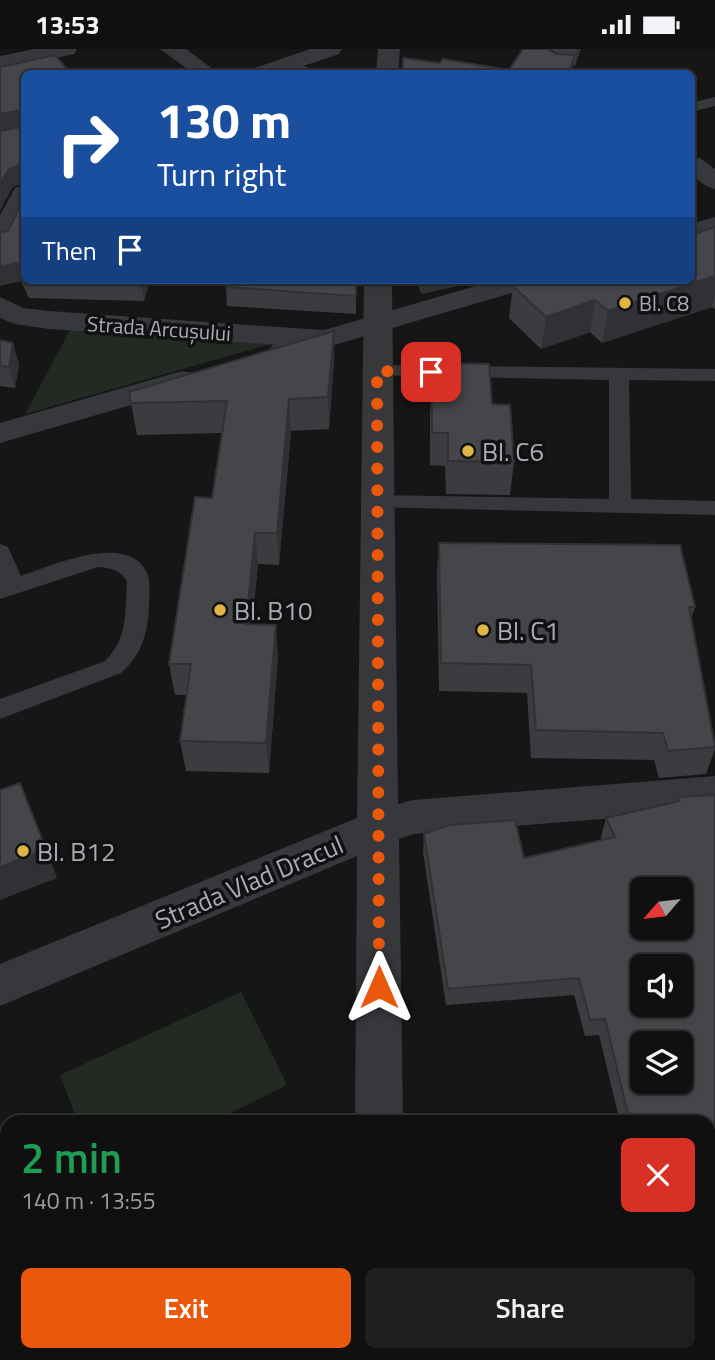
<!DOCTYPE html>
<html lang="en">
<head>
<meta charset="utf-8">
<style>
	body { margin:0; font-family:"Titillium Web",sans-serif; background:#1e1e1f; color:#f1f3f6; height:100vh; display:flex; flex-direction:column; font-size:26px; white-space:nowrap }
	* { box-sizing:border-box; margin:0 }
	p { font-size:23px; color:#9c9d9f }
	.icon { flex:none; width:38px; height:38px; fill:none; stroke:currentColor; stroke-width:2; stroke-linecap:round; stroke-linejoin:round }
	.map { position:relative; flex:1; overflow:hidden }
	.drawer { position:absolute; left:0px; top:1066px; width:716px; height:247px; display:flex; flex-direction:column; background:#101011; border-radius:21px 21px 0 0; box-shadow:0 2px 5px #0004,0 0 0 2px #303031 }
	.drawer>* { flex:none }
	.banner { position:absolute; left:21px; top:21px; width:674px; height:214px; border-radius:10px; box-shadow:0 2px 5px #0004,0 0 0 2px #303031; background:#1a4fa0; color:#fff; overflow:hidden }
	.needle { width:46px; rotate:242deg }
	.fabs { position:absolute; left:630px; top:828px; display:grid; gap:14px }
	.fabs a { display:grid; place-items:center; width:63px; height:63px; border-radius:10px; background:#101011; box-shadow:0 2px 5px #0004,0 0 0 2px #303031; font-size:35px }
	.pin { position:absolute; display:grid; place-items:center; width:60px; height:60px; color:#fff; margin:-30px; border-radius:14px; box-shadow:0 4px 10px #0006 }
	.me { position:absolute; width:77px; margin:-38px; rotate:0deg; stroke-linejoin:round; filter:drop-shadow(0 0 5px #0008) }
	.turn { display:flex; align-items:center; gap:24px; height:147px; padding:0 21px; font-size:32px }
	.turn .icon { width:91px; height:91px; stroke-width:2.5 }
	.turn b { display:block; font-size:49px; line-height:60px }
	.then { display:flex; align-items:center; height:66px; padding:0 21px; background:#0003; gap:14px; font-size:26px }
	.round { display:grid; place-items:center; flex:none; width:74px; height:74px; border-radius:10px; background:#1e1e1f }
	.headline { display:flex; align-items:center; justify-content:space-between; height:119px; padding:0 21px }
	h1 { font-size:42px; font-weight:600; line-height:52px; color:#1e9e55 }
	.cta { display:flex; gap:14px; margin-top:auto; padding:14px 21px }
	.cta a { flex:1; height:80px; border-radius:10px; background:#ea580c; color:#fff; font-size:28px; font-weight:600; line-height:80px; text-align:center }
	.cta a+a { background:#1e1e1f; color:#f1f3f6 }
	.status { display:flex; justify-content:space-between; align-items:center; height:49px; padding:0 35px; background:#101011; direction:ltr }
	.status svg { height:19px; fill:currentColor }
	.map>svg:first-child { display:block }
</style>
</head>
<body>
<div class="status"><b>13:53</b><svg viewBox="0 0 49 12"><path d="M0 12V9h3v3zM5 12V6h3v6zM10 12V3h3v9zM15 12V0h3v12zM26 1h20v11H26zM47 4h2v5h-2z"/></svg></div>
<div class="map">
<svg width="715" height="1311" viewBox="0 0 715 1311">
	<rect width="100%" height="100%" fill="#161617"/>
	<g fill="#222a23">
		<path d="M 70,281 L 271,295 L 25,365 Z"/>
		<path d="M 241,943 L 287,1036 L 226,1066 L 228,1073 L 78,1073 L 60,1026 Z"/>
	</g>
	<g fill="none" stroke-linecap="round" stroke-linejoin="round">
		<g fill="#37383c" fill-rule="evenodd">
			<path d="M 715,48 L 715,57 L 691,63 L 691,54 Z"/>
			<path d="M 377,316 L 715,320 L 715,332 L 629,331 L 631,450 L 715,452 L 715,466 L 368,458 L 365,453 L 368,448 L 376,446 L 609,450 L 609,331 L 370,326 L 367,322 Z"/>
			<path d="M 0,495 L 8,498 L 21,527 C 51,517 128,482 147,524 C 151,534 149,546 149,556 C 148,584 142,605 121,624 L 0,670 L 0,650 L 105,612 C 128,590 125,563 127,533 C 122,521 109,519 98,518 L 0,550 Z"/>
			<path d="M 0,1252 L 7,1255 L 7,1290 L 0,1287 Z"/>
			<path d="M 22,1306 L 56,1306 L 58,1311 L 24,1311 Z"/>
		</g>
		<g fill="#37383c" fill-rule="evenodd">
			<path d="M 35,0 L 77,0 L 74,5 L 0,21 L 0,7 Z"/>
			<path d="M 160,0 L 186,0 L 218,24 L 193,24 Z"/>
			<path d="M 378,0 L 400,0 L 398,24 L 376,24 Z"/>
			<path d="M 287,10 L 309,19 L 312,24 C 300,25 283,28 276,17 L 279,12 Z"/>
			<path d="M 691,107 L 700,109 L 715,120 L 715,140 L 706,137 L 691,126 Z"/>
			<path d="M 24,136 L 24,170 L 10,199 L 0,201 L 0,166 L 15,139 Z"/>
			<path d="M 364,231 L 392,231 L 398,755 L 413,751 L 715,727 L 715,761 L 413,785 L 399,790 L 403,1073 L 355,1073 L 357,807 L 0,957 L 0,915 L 357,769 Z"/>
			<path d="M 0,248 L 23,259 L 49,262 L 322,281 L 332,284 L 337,290 L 332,296 L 322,299 L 49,280 L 15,275 L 0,269 Z"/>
			<path d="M 380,1306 L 434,1306 L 436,1311 L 382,1311 Z"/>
		</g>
		<g fill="#37383c" fill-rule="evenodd">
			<path d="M 310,0 L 342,0 L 339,5 L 283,24 L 252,24 L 255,19 Z"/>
			<path d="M 715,168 L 715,184 L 691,191 L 691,175 Z"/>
			<path d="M 496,231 L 540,231 L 536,237 L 293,308 L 283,311 L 273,308 L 268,302 L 273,296 Z"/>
			<path d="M 182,322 L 193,324 L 197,331 L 193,338 L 0,394 L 0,374 Z"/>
		</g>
	</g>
	<g fill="#3b3c40">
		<path d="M 551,0 L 581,0 L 575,17 L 573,16 L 572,24 L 403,24 L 440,14 L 509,21 L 558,5 Z"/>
		<path d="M 0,18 L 150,231 L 144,252 L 29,249 L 21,232 L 8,182 L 22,153 L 23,134 L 13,138 Z"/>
		<path d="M 715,178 L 715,260 L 712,258 L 602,294 L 590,283 L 541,300 L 509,269 L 513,237 L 691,231 Z"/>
		<path d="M 356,231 L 356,265 L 227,257 L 226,238 Z"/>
		<path d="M 418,231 L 485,231 L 421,245 Z"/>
		<path d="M 334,282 L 334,313 L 329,380 L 291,382 L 279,516 L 258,515 L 252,575 L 278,607 L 269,724 L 186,722 L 180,692 L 187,646 L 175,646 L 169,615 L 212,449 L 222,384 L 137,386 L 129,343 Z"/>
		<path d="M 0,291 L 19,315 L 15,339 L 0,337 Z"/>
		<path d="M 431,314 L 492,355 L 514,413 L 510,446 L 446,445 L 445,417 L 430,416 L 430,346 Z"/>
		<path d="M 439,494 L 695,558 L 691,571 L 715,693 L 715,700 L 706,725 L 659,729 L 654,711 L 531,709 L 527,644 L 439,642 L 437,523 Z"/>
		<path d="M 715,746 L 715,1088 L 709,1089 L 709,1073 L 620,1073 L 599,986 L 585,987 L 574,946 L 446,956 L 423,803 L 424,785 L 524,809 L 602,791 L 601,788 L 606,769 L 676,753 L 677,748 Z"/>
		<path d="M 715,1291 L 715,1311 L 705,1311 L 703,1306 L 709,1306 L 709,1297 Z"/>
		<path d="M 474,1306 L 612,1306 L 613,1311 L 475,1311 Z"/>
	</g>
	<g fill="#303134">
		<path d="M 577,0 L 581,0 L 575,17 Z"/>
		<path d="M 575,6 L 572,24 L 568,24 Z"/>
		<path d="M 22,61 L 24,78 L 0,83 L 0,65 Z"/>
		<path d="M 19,116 L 23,134 L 13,138 L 0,161 L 0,135 L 9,120 Z"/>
		<path d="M 17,214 L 21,232 L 0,237 L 0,218 Z"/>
		<path d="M 715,227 L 715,244 L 712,258 L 602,294 L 608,262 Z"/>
		<path d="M 142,231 L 150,231 L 144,252 L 141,234 Z"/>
		<path d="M 422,231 L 485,231 L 421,245 Z"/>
		<path d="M 595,251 L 590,283 L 541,300 L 546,268 Z"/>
		<path d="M 334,282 L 334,313 L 329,380 L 328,348 Z"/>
		<path d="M 13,294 L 19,315 L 15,339 L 9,318 Z"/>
		<path d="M 289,350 L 291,382 L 279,516 L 277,484 Z"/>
		<path d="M 255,484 L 258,515 L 249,606 L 246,575 Z"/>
		<path d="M 276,576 L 278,607 L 269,724 L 266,694 Z"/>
		<path d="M 46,800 L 57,829 L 0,851 L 0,818 Z"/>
	</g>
	<g fill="#45464a" stroke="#303134" stroke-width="2" fill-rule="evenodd">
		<path d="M 523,0 L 548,0 L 556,5 L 575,6 L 568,24 L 403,24 L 403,9 L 440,14 L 443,10 L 509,21 Z"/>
		<path d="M 55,6 L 70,24 L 24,24 L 24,231 L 17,214 L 0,218 L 0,184 L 8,182 L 22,153 L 23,118 L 19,116 L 9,120 L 0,135 L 0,82 L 22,78 L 22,61 L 0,65 L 0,18 Z"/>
		<path d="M 715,178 L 715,227 L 608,262 L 595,251 L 546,268 L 513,237 L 532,231 L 691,231 L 691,186 Z"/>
		<path d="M 38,231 L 142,231 L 141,234 Z"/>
		<path d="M 228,231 L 356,231 L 356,247 L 226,238 Z"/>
		<path d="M 334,282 L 328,348 L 289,350 L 277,484 L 255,484 L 246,575 L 276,576 L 266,694 L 180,692 L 191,615 L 169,615 L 195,448 L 212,449 L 227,352 L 131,354 L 129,343 Z"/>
		<path d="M 0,291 L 13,294 L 9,318 L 0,317 Z"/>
		<path d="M 431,314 L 489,315 L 492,355 L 510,356 L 514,413 L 448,412 L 448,384 L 432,384 Z"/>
		<path d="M 439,494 L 680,496 L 695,558 L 689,558 L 715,698 L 668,702 L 663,684 L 536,681 L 531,616 L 441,614 Z"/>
		<path d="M 20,734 L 46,800 L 0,818 L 0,741 Z"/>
		<path d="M 715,746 L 715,1075 L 709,1075 L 709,1073 L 630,1073 L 605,970 L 590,971 L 579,929 L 448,940 L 424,785 L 449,776 L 515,771 L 524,809 L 615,788 L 606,769 L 679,752 L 677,748 ZM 642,840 L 681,840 L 681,878 L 642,878 ZM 642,917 L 681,917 L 681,956 L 642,956 ZM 642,994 L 681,994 L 681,1032 L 642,1032 Z"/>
		<path d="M 479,1306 L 612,1306 L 613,1311 L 480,1311 Z"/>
	</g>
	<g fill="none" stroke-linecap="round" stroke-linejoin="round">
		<path stroke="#ea580c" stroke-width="12" stroke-dasharray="0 21.6" d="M 379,938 L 377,322 L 431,323"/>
	</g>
	<g fill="#e0b545" stroke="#111112" stroke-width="2.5">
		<circle cx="625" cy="254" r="7"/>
		<circle cx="468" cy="402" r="7"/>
		<circle cx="220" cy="561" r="7"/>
		<circle cx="483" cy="581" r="7"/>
		<circle cx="23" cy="802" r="7"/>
	</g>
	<g text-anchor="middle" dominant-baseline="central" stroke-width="7" stroke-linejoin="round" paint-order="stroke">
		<g font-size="21" fill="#a9acb6" stroke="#111112" text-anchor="start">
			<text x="639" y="254">Bl. C8</text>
		</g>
		<g font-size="21" fill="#a9acb6" stroke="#111112">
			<text transform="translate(159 279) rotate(4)">Strada Arcușului</text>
		</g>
		<g font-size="26" fill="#a9acb6" stroke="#111112" text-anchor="start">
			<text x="482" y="402">Bl. C6</text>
			<text x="234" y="561">Bl. B10</text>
			<text x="497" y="581">Bl. C1</text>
			<text x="37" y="802">Bl. B12</text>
		</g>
		<g font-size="26" fill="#a9acb6" stroke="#111112">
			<text transform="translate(249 833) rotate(-23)">Strada Vlad Dracul</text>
		</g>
	</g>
</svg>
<div class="fabs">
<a><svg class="needle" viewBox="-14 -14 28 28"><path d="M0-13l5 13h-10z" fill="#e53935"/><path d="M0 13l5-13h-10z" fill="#9c9d9f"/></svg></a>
<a><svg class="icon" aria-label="sound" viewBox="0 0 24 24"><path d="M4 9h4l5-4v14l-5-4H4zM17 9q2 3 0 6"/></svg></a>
<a><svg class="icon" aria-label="layers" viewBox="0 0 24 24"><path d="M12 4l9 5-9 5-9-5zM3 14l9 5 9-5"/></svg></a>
</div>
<div class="pin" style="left:431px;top:323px;background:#d93025"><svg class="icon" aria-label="arrive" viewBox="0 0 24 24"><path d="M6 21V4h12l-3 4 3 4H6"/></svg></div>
<svg class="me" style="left:379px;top:938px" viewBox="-20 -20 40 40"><path d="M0-17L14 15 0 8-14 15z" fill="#ea580c" stroke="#fff" stroke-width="4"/></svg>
<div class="banner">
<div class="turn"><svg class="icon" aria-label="right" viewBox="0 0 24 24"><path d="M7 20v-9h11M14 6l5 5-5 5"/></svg><div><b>130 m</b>Turn right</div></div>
<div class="then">Then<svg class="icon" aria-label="arrive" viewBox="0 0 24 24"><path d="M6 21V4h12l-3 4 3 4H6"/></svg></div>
</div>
<section class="drawer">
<div class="headline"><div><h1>2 min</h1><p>140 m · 13:55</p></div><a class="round" style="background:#d93025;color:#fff"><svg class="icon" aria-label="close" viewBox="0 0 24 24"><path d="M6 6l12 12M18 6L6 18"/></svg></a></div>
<div class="cta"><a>Exit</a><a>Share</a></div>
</section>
</div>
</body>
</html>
